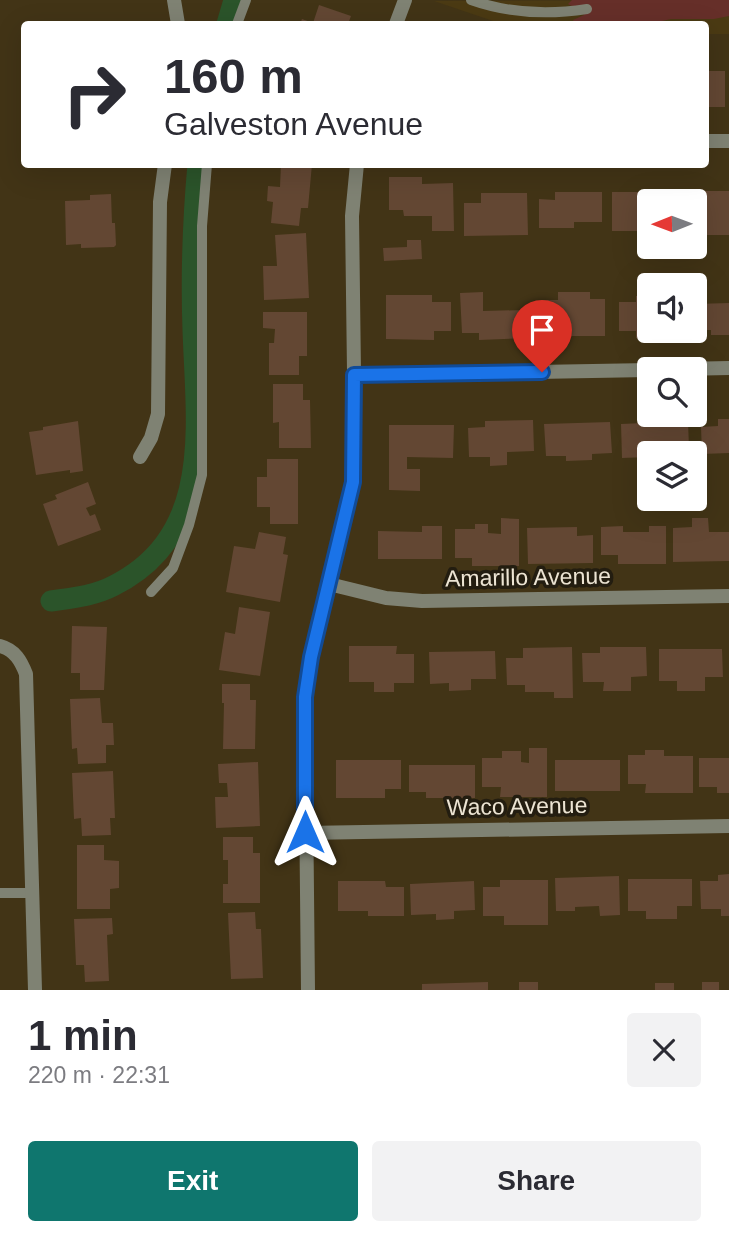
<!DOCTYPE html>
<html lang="en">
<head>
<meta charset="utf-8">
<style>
	body { margin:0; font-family:Helvetica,sans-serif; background:#f2f2f3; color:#2b2b33; height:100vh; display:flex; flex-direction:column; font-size:26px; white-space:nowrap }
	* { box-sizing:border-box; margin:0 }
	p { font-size:23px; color:#7c7c81 }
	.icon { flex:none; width:38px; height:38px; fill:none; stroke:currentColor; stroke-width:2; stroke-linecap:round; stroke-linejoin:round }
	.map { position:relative; height:990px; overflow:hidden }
	.details { display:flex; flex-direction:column; background:#fff; flex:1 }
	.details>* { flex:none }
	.banner { position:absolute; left:21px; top:21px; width:688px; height:147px; border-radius:7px; box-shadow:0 7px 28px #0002; background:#fff; color:#2b2b33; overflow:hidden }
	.needle { width:46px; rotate:269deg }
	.controls { position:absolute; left:637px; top:189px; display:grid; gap:14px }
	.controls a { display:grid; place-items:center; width:70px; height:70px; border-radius:7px; background:#fff; box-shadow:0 7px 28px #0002; font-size:35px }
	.pin { position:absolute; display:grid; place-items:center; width:60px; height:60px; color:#fff; margin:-72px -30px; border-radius:50% 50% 50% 0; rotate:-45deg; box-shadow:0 0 7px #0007 }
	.pin .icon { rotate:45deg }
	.me { position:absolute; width:77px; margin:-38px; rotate:0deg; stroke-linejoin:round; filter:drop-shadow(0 0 5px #0008) }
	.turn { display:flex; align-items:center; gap:24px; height:147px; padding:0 28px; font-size:32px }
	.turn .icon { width:91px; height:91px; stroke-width:2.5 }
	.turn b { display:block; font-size:49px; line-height:60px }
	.round { display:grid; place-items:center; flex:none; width:74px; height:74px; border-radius:7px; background:#f2f2f3 }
	.head { display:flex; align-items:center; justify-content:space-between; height:119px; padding:0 28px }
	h1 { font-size:42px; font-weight:800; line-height:52px }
	.primary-button { display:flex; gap:14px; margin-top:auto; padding:14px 28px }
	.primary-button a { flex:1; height:80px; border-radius:7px; background:#0f766e; color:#fff; font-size:28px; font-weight:800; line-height:80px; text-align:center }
	.primary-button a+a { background:#f2f2f3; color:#2b2b33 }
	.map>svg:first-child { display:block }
</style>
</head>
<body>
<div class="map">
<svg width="729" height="990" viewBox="0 0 729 990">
	<rect width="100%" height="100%" fill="#423416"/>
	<path fill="#4b3a13" d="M 729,0 L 729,34 L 705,34 L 705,24 L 502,24 L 434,1 Z"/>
	<path fill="#662f29" d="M 572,0 L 729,0 L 729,16 L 714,19 L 671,19 L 649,24 L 575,24 L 573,20 L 584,15 L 583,12 L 568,4 Z"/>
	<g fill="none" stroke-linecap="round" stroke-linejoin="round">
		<g stroke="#2b542a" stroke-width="21">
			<path d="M 227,24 L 234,0"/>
			<path d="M 51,601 C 71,598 94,596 113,586 C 215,535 196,425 193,330 C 191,275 193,219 198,164"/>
		</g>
	</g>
	<g fill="#634733">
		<path d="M 319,5 L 351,16 L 348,24 L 300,24 L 302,19 L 313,23 Z"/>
		<rect x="705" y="71" width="20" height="36"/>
		<path d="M 281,164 L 312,164 L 308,208 L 301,208 L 299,226 L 271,223 L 273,202 L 267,201 L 268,186 L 280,187 Z"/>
		<path d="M 389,177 L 422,177 L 422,184 L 453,183 L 454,231 L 432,231 L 432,216 L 404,216 L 403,210 L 389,210 Z"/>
		<path d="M 705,191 L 729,191 L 729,235 L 706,235 L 706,227 L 695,227 L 695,199 L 705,199 Z"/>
		<path d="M 555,192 L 602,192 L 602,222 L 574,222 L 574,228 L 539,228 L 539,199 L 555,200 Z"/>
		<path d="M 612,192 L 678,192 L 678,201 L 649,201 L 649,231 L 612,231 Z"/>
		<path d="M 481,193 L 527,193 L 528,235 L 464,236 L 464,203 L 481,203 Z"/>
		<path d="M 111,194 L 112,223 L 115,223 L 116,245 L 114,247 L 81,248 L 81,244 L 66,245 L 65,201 L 90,200 L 90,195 Z"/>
		<path d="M 306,233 L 309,298 L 264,300 L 263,266 L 277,266 L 275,235 Z"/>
		<path d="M 407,240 L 421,240 L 422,259 L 384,261 L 383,248 L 407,247 Z"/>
		<path d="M 483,292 L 483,311 L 525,310 L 526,338 L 479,340 L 479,333 L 462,333 L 460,293 Z"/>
		<path d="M 558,292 L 590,292 L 590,299 L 605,299 L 605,336 L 558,336 L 558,329 L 541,329 L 541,300 L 558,300 Z"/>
		<path d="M 386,295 L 432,295 L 432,302 L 451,302 L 451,331 L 434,331 L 434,340 L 386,339 Z"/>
		<path d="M 636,296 L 649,296 L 649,331 L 683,331 L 683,338 L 636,338 L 636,331 L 619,331 L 619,302 L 636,302 Z"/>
		<path d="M 729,303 L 729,335 L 711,335 L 711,330 L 695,330 L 695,304 Z"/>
		<path d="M 263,312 L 307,312 L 307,356 L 299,356 L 299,375 L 269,375 L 269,343 L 274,343 L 275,329 L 263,328 Z"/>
		<path d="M 273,384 L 303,384 L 303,400 L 310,400 L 311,448 L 279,448 L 279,422 L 273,423 Z"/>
		<path d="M 718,419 L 729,419 L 729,453 L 702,454 L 701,427 L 718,426 Z"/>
		<path d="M 533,420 L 534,451 L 507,452 L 507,465 L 490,466 L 490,457 L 469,457 L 468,428 L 485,427 L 485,421 Z"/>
		<path d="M 78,421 L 83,471 L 70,473 L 70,470 L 36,475 L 29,432 L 43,430 L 43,427 Z"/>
		<path d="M 688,421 L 689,448 L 669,449 L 669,453 L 649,453 L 649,457 L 622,458 L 621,424 Z"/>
		<path d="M 610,422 L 612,453 L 592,454 L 592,460 L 566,461 L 566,456 L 546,456 L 544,424 Z"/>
		<path d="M 389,425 L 454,425 L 453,458 L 407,457 L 407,469 L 420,469 L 420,491 L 389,490 Z"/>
		<path d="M 267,459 L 298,459 L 298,524 L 270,524 L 270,507 L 257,507 L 257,477 L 267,477 Z"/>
		<path d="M 88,482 L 96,504 L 86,508 L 90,516 L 95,514 L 101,530 L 58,546 L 43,504 L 57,499 L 55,495 Z"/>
		<path d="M 501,518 L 519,519 L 519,566 L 472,566 L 472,558 L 455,558 L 455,529 L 475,529 L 475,524 L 488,524 L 488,533 L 501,534 Z"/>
		<path d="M 692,518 L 708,518 L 709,532 L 729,532 L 729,561 L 673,562 L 673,528 L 692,527 Z"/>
		<path d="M 422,526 L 442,526 L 442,559 L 378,559 L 378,531 L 422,532 Z"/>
		<path d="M 623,526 L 623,532 L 649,532 L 649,526 L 666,526 L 666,564 L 618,564 L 618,555 L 601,555 L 601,527 Z"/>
		<path d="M 577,527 L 577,536 L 593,535 L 593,563 L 528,564 L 527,528 Z"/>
		<path d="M 259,532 L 286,537 L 283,554 L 288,555 L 280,602 L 226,592 L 234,546 L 255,549 Z"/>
		<path d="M 239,607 L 270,612 L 260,676 L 219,670 L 225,632 L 235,634 Z"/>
		<path d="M 72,626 L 107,627 L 104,690 L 80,690 L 80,673 L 71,673 Z"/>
		<path d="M 349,646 L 397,646 L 396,654 L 414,654 L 414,683 L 394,683 L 394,692 L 374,692 L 374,682 L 349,682 Z"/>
		<path d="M 572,647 L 573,698 L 554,698 L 554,692 L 525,692 L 525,685 L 507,685 L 506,658 L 523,658 L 523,648 Z"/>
		<path d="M 600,647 L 646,647 L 647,676 L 631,677 L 631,691 L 603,691 L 604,682 L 583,682 L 582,653 L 600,653 Z"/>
		<path d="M 659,649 L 722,649 L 723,677 L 705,677 L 705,691 L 677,691 L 677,681 L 659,681 Z"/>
		<path d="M 495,651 L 496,679 L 471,679 L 471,690 L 449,691 L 449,683 L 430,684 L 429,652 Z"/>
		<path d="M 222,684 L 250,684 L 250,700 L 256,700 L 255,749 L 223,749 L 224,703 L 222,703 Z"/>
		<path d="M 100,698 L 102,723 L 113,723 L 114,745 L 106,745 L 106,763 L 78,764 L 77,748 L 72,749 L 70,699 Z"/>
		<path d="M 529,748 L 547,748 L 547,797 L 500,797 L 501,787 L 482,787 L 482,758 L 502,758 L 502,751 L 521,751 L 521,762 L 529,763 Z"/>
		<path d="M 645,750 L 664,750 L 664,756 L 693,756 L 693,793 L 645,793 L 646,784 L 628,784 L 628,755 L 645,755 Z"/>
		<path d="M 699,758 L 729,758 L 729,793 L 717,793 L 717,787 L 699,787 Z"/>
		<path d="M 336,760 L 401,760 L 401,789 L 385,789 L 385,798 L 336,798 Z"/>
		<rect x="555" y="760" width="65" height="31"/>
		<path d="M 258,762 L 260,826 L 216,828 L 215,797 L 228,797 L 227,783 L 219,783 L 218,764 Z"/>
		<path d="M 409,765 L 475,765 L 475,798 L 426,798 L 426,792 L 409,792 Z"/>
		<path d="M 113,771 L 115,818 L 110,818 L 111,835 L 82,836 L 81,818 L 74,819 L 72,773 Z"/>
		<path d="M 223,837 L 253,837 L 253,853 L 260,853 L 260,903 L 223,903 L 223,884 L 228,884 L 228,860 L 223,860 Z"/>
		<path d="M 77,845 L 104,845 L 104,860 L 119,861 L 119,888 L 110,889 L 110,909 L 77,909 Z"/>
		<path d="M 729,874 L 729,916 L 721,916 L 721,909 L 701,909 L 700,881 L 718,881 L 718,875 Z"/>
		<path d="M 619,876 L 620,915 L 600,916 L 599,906 L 575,907 L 575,911 L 556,911 L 555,878 Z"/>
		<path d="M 628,879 L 692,879 L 692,906 L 677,906 L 677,919 L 646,919 L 646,911 L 628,911 Z"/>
		<path d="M 500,880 L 548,880 L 548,925 L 504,925 L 504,916 L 483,916 L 483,887 L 500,887 Z"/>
		<path d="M 338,881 L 385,881 L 386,887 L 404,887 L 404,916 L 368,916 L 368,911 L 338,911 Z"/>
		<path d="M 474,881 L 475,910 L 454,911 L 454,919 L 436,920 L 436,914 L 411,915 L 410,884 Z"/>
		<path d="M 255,912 L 256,929 L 261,929 L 263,978 L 231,979 L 228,913 Z"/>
		<path d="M 112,918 L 113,934 L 107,935 L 109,981 L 85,982 L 84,965 L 76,965 L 74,919 Z"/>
		<path d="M 488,982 L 488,990 L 422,990 L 422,984 Z"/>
		<rect x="519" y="982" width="19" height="8"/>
		<rect x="702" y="982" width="17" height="8"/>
		<rect x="655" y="983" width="19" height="7"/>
	</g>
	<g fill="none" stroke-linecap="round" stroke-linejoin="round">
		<g stroke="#7f8273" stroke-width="10">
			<path d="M 471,0 C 508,13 548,15 587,9"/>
			<path d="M 237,24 L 246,0"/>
			<path d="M 151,592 L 173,568 L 189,525 L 202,475 L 202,226 L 207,164"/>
			<path d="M 0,893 L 33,893"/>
		</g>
		<g stroke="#7f8273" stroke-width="14">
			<path d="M 174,0 L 178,24"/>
			<path d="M 396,24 L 405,0"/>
			<path d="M 705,141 L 729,141"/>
			<path d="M 680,369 L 729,368"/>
			<path d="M 354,375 L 649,370"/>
			<path d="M 140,457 L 151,438 L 158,414 L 160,202 L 165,164"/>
			<path d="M 329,584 L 386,598 L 422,601 L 729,596"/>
			<path d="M 0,646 C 15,650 21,661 26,674 L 35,990"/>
			<path d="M 305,833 L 729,826"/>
			<path d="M 308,990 L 305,697 C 317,614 349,534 355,450 L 352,216 L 357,164"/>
		</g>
	</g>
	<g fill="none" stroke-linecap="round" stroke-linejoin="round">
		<defs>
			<path id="route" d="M 305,832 L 305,697 L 311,657 L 353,482 L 354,375 L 542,372"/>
		</defs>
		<use href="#route" stroke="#114b97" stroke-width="18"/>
		<use href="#route" stroke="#1a73e8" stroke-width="12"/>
	</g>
	<g text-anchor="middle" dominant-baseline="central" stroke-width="7" stroke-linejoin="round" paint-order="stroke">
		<g font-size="23" fill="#ece4d3" stroke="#231d10">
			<text transform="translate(528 577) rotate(-1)">Amarillo Avenue</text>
			<text transform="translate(517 806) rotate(-1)">Waco Avenue</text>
		</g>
	</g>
</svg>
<div class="controls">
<a><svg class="needle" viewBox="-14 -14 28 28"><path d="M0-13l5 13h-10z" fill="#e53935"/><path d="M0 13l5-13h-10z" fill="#7c7c81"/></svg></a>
<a><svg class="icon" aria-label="sound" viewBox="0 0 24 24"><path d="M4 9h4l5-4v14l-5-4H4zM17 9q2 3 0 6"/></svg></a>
<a><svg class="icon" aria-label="search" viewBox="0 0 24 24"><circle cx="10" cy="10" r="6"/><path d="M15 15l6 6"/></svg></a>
<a><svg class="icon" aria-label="layers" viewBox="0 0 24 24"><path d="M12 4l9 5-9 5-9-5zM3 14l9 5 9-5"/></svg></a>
</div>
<div class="pin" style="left:542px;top:372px;background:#d93025"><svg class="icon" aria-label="arrive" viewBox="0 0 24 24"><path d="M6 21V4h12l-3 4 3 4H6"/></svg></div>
<svg class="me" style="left:305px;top:832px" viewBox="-20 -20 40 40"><path d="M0-17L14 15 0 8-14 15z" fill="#1a73e8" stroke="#fff" stroke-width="4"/></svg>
<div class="banner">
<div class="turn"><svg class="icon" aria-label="right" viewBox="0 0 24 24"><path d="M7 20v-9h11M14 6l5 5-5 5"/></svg><div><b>160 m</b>Galveston Avenue</div></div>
</div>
</div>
<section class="details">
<div class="head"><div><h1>1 min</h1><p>220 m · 22:31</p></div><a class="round"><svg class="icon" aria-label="close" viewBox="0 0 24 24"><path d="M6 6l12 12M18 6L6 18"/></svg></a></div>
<div class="primary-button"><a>Exit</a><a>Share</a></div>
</section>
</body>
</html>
